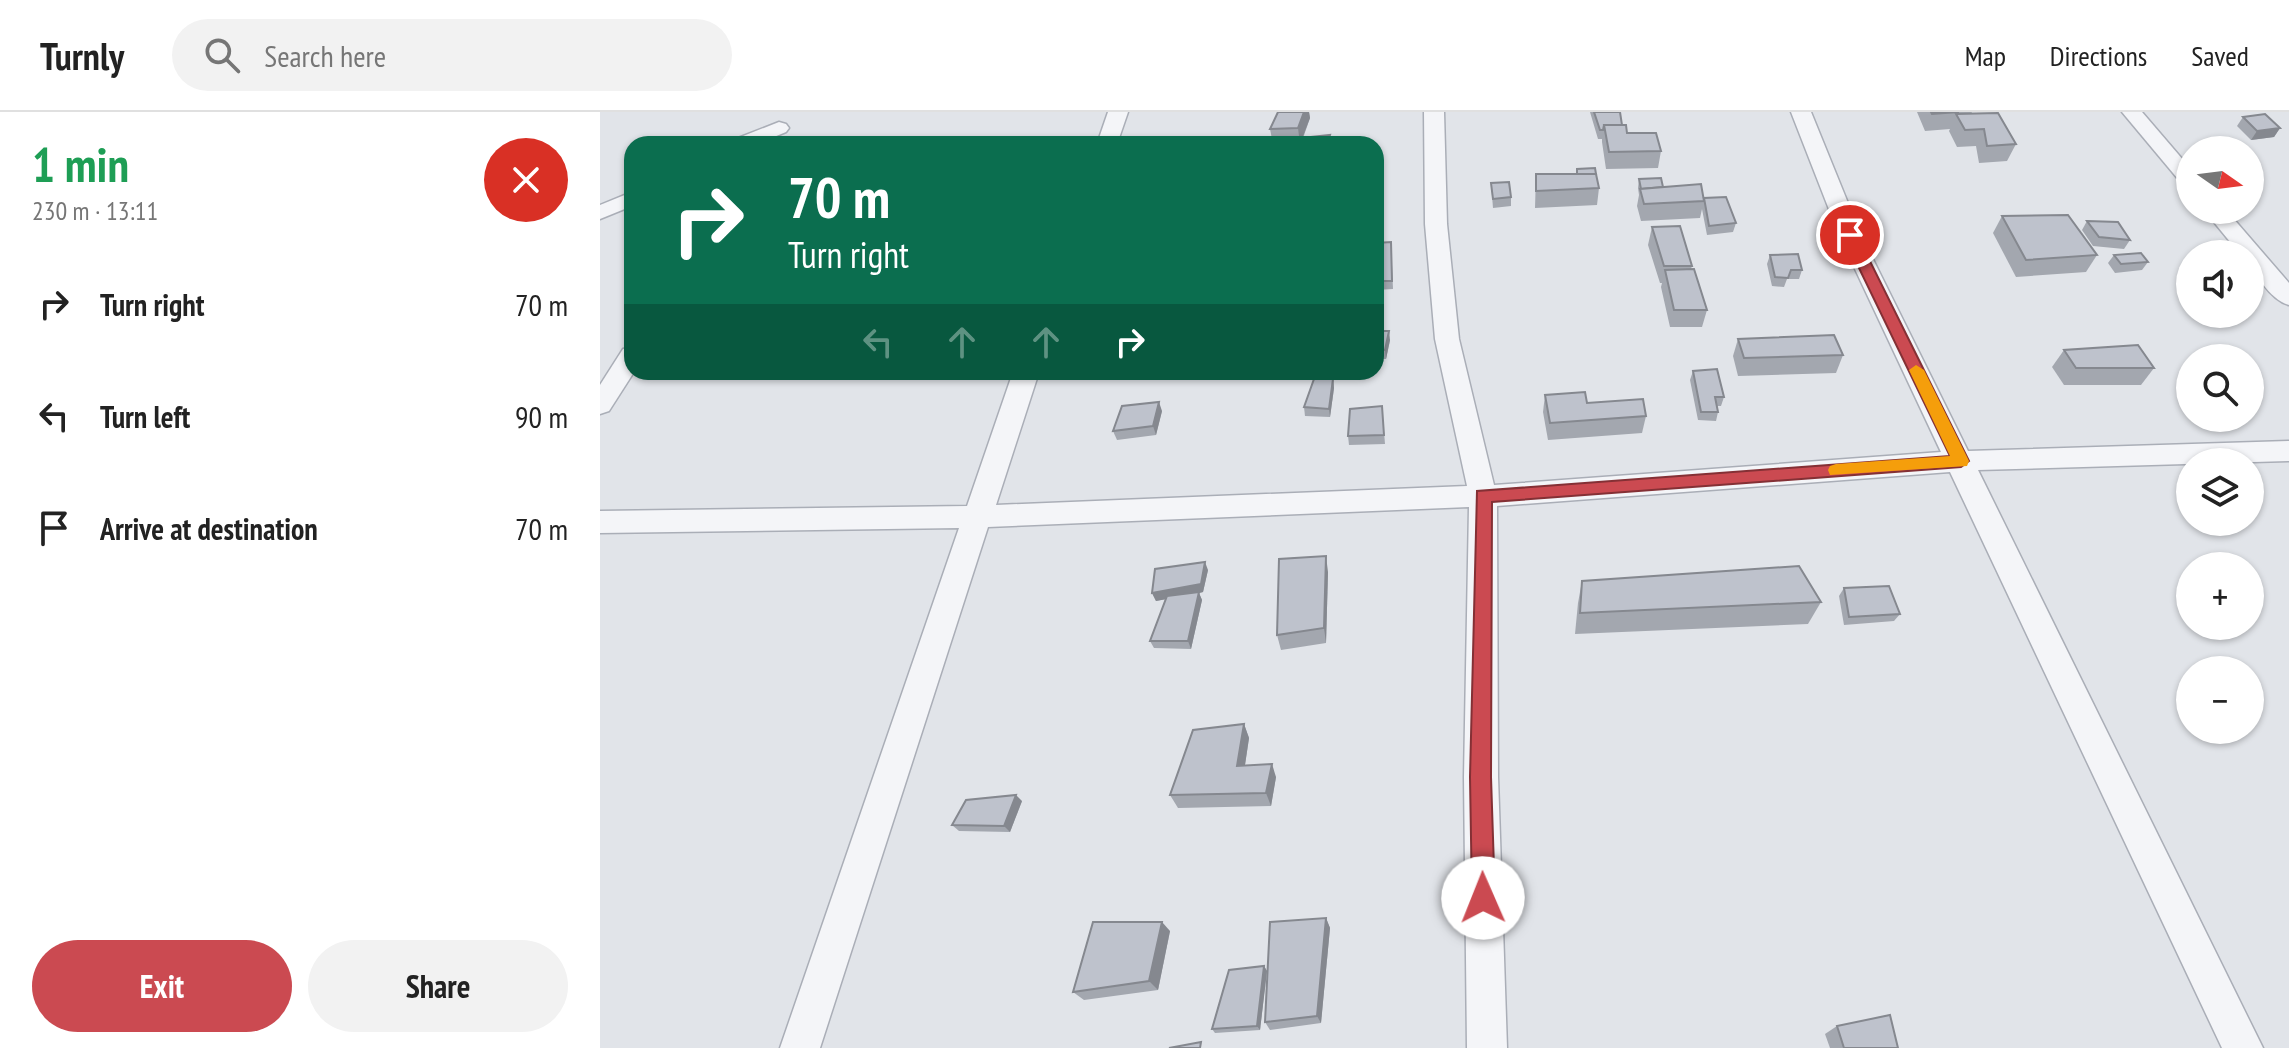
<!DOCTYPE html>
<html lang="en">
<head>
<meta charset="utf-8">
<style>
	body { margin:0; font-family:"PT Sans Narrow",sans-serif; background:#f2f2f2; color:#222; height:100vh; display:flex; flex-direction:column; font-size:30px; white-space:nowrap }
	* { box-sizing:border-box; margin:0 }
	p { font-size:26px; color:#767676 }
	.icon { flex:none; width:44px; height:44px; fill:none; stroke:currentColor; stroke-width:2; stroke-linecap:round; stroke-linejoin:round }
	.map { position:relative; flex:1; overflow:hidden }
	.details { display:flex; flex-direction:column; background:#fff; width:600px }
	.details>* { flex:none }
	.guide { position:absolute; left:24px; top:24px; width:760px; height:244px; border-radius:24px; box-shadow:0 2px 6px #0004; background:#0b6e4f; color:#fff; overflow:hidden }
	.needle { width:52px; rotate:104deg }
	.controls { position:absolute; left:1576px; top:24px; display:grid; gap:16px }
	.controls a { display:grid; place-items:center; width:88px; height:88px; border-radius:50%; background:#fff; box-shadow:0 2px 6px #0004; font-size:40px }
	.pin { position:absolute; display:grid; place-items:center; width:68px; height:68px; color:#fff; margin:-34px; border:4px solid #fff; border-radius:50%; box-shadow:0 2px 8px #0007 }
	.me { position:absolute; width:88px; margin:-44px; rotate:359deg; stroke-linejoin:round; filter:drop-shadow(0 0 6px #0008) }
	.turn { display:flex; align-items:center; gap:28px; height:168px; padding:0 32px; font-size:36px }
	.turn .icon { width:104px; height:104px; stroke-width:2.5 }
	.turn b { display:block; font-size:56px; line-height:68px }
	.lanes { display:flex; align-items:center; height:76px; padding:0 32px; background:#0003; justify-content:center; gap:40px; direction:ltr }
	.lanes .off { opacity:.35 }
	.round { display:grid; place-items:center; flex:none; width:84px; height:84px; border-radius:42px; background:#f2f2f2 }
	.overview { display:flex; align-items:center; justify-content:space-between; height:136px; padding:0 32px }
	h1 { font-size:48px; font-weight:800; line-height:60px; color:#1e9e55 }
	.button { display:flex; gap:16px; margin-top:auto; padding:16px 32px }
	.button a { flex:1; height:92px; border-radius:48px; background:#cb4a51; color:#fff; font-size:32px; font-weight:800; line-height:92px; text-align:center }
	.button a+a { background:#f2f2f2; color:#222 }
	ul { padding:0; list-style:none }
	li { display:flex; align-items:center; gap:24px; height:112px; padding:0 32px }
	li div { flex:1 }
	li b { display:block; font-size:30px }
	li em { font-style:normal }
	header { display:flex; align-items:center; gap:48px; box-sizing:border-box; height:112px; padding:0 40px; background:#fff; border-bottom:2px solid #e0e0e0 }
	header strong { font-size:38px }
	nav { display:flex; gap:44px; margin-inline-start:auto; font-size:28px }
	.search { width:560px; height:72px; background:#f2f2f2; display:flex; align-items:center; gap:20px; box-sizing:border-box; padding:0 28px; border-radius:44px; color:#767676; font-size:30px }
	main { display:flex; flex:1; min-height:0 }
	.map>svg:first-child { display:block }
</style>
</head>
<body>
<header>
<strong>Turnly</strong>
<div class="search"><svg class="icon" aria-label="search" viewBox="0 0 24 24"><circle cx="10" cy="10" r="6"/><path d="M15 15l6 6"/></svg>Search here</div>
<nav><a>Map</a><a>Directions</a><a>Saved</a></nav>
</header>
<main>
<section class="details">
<div class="overview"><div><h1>1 min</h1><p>230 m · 13:11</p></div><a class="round" style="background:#d93025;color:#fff"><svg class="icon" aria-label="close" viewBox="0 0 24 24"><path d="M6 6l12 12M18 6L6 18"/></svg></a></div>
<ul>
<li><svg class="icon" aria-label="right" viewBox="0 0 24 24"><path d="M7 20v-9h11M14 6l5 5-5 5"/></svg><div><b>Turn right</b></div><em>70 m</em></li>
<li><svg class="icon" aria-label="left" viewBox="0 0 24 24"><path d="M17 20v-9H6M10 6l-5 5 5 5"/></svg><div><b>Turn left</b></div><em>90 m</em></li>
<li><svg class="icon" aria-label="arrive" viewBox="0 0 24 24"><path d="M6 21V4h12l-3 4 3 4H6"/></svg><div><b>Arrive at destination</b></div><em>70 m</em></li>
</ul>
<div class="button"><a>Exit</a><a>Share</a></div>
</section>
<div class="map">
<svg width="1689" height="936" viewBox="0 0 1689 936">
	<rect width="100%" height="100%" fill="#e1e4e9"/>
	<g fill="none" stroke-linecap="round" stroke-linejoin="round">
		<defs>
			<g id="street">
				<path d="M 508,0 L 528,0 L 517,32 L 497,32 Z"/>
				<path d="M 824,0 L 844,0 L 847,112 L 859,227 L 894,373 L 1341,340 L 1239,123 L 1191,0 L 1211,0 L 1261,123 L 1368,339 L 1689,329 L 1689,349 L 1378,358 L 1663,936 L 1622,936 L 1350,360 L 897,394 L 898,665 L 907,936 L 867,936 L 864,665 L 869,395 L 388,415 L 220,936 L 180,936 L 359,416 L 0,421 L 0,399 L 367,394 L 413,260 L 439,260 L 396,393 L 867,374 L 835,227 L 825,112 Z"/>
				<path d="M 1522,0 L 1542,0 L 1590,56 L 1590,75 L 1583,73 Z"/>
				<path d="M 179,10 L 186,12 L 189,16 L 186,20 L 157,32 L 130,32 L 133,28 Z"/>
				<path d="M 32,80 L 32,94 L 0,107 L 0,93 Z"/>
				<path d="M 1604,98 L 1626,98 L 1689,171 L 1689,193 C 1672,189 1650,159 1650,142 L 1640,142 Z"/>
				<path d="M 32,235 L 34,260 L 9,299 L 0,302 L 0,273 L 23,237 Z"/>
			</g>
		</defs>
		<use href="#street" stroke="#aaaeb7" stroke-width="3"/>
		<use href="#street" fill="#f4f5f8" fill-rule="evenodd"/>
	</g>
	<g fill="#a3a7af">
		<path d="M 678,0 L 709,0 L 710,6 L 701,32 L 673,32 L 670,17 Z"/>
		<path d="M 990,0 L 1020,0 L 1022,13 L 1027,21 L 1061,39 L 1058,56 L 1006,57 L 1002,30 L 1002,27 L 998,27 Z"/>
		<path d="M 1317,0 L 1372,0 L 1371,2 L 1416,32 L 1407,49 L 1379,51 L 1376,34 L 1357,35 L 1349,19 L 1350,17 L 1325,19 Z"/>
		<path d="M 1643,5 L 1680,16 L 1674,25 L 1651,28 L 1637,14 Z"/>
		<path d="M 977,57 L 999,76 L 997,93 L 935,96 L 936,62 L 976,62 Z"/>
		<path d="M 1039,67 L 1063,75 L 1104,87 L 1136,111 L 1133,120 L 1107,123 L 1102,97 L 1100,106 L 1041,109 L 1037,94 L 1039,83 L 1038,76 Z"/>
		<path d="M 891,71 L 911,85 L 911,94 L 893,96 Z"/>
		<path d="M 1402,104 L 1497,143 L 1486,160 L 1416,165 L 1393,121 Z"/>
		<path d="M 1487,109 L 1530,128 L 1524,137 L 1493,134 L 1482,118 Z"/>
		<path d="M 1052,115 L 1092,154 L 1091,157 L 1107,198 L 1102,215 L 1070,215 L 1061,175 L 1062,171 L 1060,171 L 1048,133 Z"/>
		<path d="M 791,130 L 793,177 L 776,178 L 776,131 Z"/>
		<path d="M 1170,143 L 1202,158 L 1199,167 L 1187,167 L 1184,175 L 1172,174 L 1167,152 Z"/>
		<path d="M 1514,143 L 1548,150 L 1542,158 L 1515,161 L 1508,151 Z"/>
		<path d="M 776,219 L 790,228 L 786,247 L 776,247 Z"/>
		<path d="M 1138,227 L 1243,243 L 1236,261 L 1138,264 L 1133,244 Z"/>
		<path d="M 1464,238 L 1554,256 L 1541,273 L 1464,273 L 1452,255 Z"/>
		<path d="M 1093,259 L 1124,285 L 1121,294 L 1117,294 L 1118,300 L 1116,309 L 1098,308 L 1090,268 Z"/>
		<path d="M 733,267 L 734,276 L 730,305 L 705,304 L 704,295 Z"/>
		<path d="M 945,283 L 1046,304 L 1042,321 L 948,328 L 943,300 Z"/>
		<path d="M 782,294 L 785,332 L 749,333 L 748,324 Z"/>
		<path d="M 562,299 L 556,323 L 517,328 L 513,319 Z"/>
		<path d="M 608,458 L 603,480 L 599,481 L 602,488 L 591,537 L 554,536 L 550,529 L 566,487 L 556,489 L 552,481 Z"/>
		<path d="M 728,460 L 726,531 L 681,538 L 677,523 Z"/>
		<path d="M 982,469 L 1221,490 L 1208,512 L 975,522 L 978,491 Z"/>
		<path d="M 1244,476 L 1300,502 L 1294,509 L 1244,513 L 1239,484 Z"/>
		<path d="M 644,612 L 649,626 L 645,653 L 676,665 L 671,694 L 578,696 L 570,683 Z"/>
		<path d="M 422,689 L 410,720 L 359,719 L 352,713 Z"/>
		<path d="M 726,806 L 730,816 L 721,911 L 670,918 L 665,910 Z"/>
		<path d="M 570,819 L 558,878 L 484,888 L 473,880 Z"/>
		<path d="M 664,854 L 667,859 L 660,918 L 615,921 L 612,917 Z"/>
		<path d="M 1237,914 L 1298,936 L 1230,936 L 1225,922 Z"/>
	</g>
	<g fill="#85888f">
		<path d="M 704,0 L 709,0 L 710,6 L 700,32 L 698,16 Z"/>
		<path d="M 1680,16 L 1674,25 L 1651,28 L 1657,19 Z"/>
		<path d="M 789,219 L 790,228 L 786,247 L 785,238 Z"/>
		<path d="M 733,267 L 734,276 L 730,305 L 729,297 Z"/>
		<path d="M 559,290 L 562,299 L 556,323 L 553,314 Z"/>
		<path d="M 726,444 L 728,460 L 726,531 L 724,516 Z"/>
		<path d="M 605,450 L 608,458 L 603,480 L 599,481 L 602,488 L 591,537 L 588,529 L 599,481 L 556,489 L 552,481 Z"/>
		<path d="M 644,612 L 649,626 L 643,666 L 637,654 Z"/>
		<path d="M 672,652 L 676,665 L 671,694 L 666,681 Z"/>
		<path d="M 416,683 L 422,689 L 410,720 L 404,714 Z"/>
		<path d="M 726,806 L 730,816 L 721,911 L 717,904 Z"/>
		<path d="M 562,810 L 570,819 L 558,878 L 549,869 Z"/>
		<path d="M 664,854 L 667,859 L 660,918 L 657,914 Z"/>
	</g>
	<g fill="#bec2cc" stroke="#85888f" stroke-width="2">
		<path d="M 678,0 L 704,0 L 698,16 L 670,17 Z"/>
		<path d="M 994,0 L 1020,0 L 1022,13 L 1004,13 L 1003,18 L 1000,18 Z"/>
		<path d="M 1331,0 L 1359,0 L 1332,2 Z"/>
		<path d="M 1398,1 L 1416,32 L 1387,34 L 1384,17 L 1365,18 L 1356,2 Z"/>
		<path d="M 1665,2 L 1680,16 L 1657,19 L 1643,5 Z"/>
		<path d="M 1004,13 L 1026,13 L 1027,21 L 1056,21 L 1061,39 L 1009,40 Z"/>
		<path d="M 730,23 L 727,32 L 705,32 L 711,25 Z"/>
		<path d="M 995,56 L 996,62 L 977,62 L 977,57 Z"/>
		<path d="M 936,62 L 996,62 L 999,76 L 936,79 Z"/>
		<path d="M 1061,66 L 1063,75 L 1041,77 L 1039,67 Z"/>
		<path d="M 909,70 L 911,85 L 893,87 L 891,71 Z"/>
		<path d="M 1101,72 L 1104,89 L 1044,92 L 1040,77 Z"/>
		<path d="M 1126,85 L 1136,111 L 1109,114 L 1104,86 Z"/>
		<path d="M 1468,103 L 1497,143 L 1426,148 L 1402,104 Z"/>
		<path d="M 1487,109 L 1518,110 L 1530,128 L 1499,125 Z"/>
		<path d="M 1080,114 L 1092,154 L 1064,154 L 1052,115 Z"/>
		<path d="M 791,130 L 792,169 L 776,169 L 776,131 Z"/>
		<path d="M 1541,141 L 1548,150 L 1521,152 L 1514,143 Z"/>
		<path d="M 1198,142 L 1202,158 L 1191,158 L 1188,166 L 1175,165 L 1170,143 Z"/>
		<path d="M 1094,157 L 1107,198 L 1074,198 L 1065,158 Z"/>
		<path d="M 776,219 L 789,219 L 785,238 L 776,238 Z"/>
		<path d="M 1234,223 L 1243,243 L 1144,246 L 1138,227 Z"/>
		<path d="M 1538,233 L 1554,256 L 1476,256 L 1464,238 Z"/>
		<path d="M 1117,257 L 1124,285 L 1115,285 L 1118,300 L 1101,300 L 1093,259 Z"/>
		<path d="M 714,267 L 733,267 L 729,297 L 704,295 Z"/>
		<path d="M 985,280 L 987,291 L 1043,287 L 1046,304 L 950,311 L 945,283 Z"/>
		<path d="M 559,290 L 553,314 L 513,319 L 522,294 Z"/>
		<path d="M 782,294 L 784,323 L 748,324 L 750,297 Z"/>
		<path d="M 726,444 L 724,516 L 677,523 L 679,447 Z"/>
		<path d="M 605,450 L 601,472 L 552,481 L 555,457 Z"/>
		<path d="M 1199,454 L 1221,490 L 980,501 L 982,469 Z"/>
		<path d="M 1289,474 L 1300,502 L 1249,505 L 1244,476 Z"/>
		<path d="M 599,480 L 588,529 L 550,529 L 567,484 Z"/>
		<path d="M 644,612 L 637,654 L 672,652 L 666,681 L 570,683 L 593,618 Z"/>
		<path d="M 416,683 L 404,714 L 352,713 L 366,688 Z"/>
		<path d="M 726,806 L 717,904 L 665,910 L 670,810 Z"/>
		<path d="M 493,810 L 562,810 L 549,869 L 473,880 Z"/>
		<path d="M 664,854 L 657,914 L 612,917 L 629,858 Z"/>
		<path d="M 1290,903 L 1298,936 L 1244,936 L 1237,914 Z"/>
		<path d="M 601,930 L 600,936 L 569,936 Z"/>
	</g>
	<path fill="#cb4a51" stroke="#843035" stroke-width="2" d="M 1250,119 L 1257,123 L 1369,349 L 1361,355 L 892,390 L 891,665 L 895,786 L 891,794 L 883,797 L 875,794 L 872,786 L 870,665 L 877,379 L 1350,344 L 1243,123 Z"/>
	<path fill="#f59e0b" d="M 1316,253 L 1324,258 L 1369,349 L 1367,354 L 1230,363 L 1228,358 L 1230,354 L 1236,352 L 1350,344 L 1309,258 Z"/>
</svg>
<div class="controls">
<a><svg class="needle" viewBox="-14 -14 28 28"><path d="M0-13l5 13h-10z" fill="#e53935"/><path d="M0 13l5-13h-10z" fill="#767676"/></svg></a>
<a><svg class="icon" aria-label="sound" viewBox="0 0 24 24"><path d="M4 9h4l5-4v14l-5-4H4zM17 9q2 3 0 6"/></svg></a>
<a><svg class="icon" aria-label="search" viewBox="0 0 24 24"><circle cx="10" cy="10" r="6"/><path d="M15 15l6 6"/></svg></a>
<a><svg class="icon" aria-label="layers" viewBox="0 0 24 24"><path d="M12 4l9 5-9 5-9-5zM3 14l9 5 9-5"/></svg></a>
<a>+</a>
<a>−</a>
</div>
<div class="pin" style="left:1250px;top:123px;background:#d93025"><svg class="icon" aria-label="arrive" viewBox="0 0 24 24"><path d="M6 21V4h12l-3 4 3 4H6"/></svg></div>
<svg class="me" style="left:883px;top:786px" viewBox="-20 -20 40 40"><circle r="19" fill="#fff"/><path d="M0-13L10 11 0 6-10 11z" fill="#cb4a51"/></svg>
<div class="guide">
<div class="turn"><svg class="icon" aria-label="right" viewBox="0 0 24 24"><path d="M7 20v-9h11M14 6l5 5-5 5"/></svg><div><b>70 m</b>Turn right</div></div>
<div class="lanes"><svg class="icon off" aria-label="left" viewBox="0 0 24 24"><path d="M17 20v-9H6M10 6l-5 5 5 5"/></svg><svg class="icon off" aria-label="ahead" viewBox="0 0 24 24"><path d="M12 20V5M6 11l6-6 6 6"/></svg><svg class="icon off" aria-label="ahead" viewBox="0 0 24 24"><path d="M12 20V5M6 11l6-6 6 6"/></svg><svg class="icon" aria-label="right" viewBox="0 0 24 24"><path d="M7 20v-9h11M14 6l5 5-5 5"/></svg></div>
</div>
</div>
</main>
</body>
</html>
